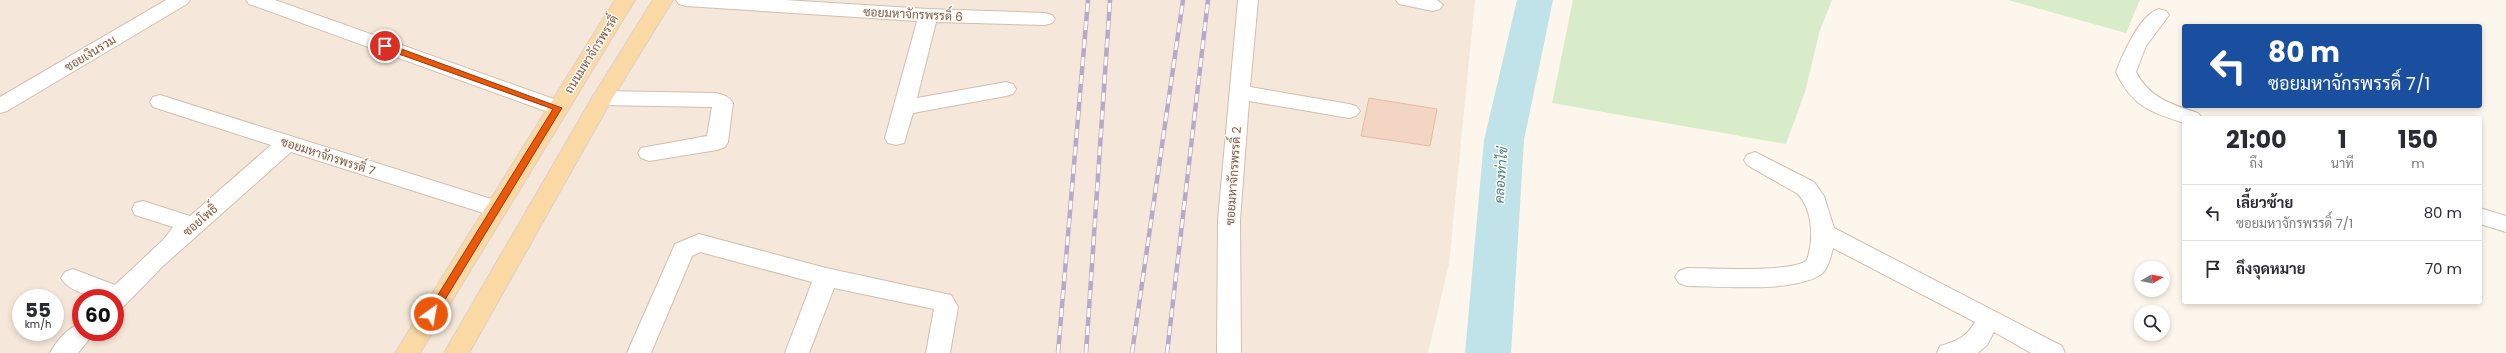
<!DOCTYPE html>
<html lang="th">
<head>
<meta charset="utf-8">
<style>
	body { margin:0; font-family:Poppins,Sarabun,sans-serif; background:#f2f2f3; color:#2b2b33; height:100vh; display:flex; flex-direction:column; font-size:15px; white-space:nowrap }
	* { box-sizing:border-box; margin:0 }
	p { font-size:13px; color:#7c7c81 }
	.icon { flex:none; width:22px; height:22px; fill:none; stroke:currentColor; stroke-width:2; stroke-linecap:round; stroke-linejoin:round }
	.map { position:relative; flex:1; overflow:hidden }
	.side { position:absolute; left:2182px; top:116px; width:300px; height:188px; display:flex; flex-direction:column; background:#fff; border-radius:4px; box-shadow:0 2px 6px #0003 }
	.side>* { flex:none }
	.top-card { position:absolute; left:2182px; top:24px; width:300px; height:84px; border-radius:4px; box-shadow:0 2px 6px #0003; background:#1a4fa0; color:#fff; overflow:hidden }
	.needle { width:26px; rotate:81deg }
	.buttons { position:absolute; left:2134px; top:261px; display:grid; gap:8px }
	.buttons a { display:grid; place-items:center; width:36px; height:36px; border-radius:50%; background:#fff; box-shadow:0 2px 6px #0003; font-size:20px }
	.speed { position:absolute; left:12px; top:289px; display:flex; gap:8px; font-size:20px; font-weight:700; text-align:center }
	.speed>* { display:grid; place-content:center; width:52px; height:52px; border-radius:50%; background:#fff; box-shadow:0 2px 6px #0003; line-height:1 }
	.speed small { font-size:10px; font-weight:400 }
	.speed .limit { border:6px solid #d22; background:#fff; color:#111 }
	.pin { position:absolute; display:grid; place-items:center; width:34px; height:34px; color:#fff; margin:-17px; border:2px solid #fff; border-radius:50%; box-shadow:0 1px 4px #0007 }
	.me { position:absolute; width:44px; margin:-22px; rotate:32deg; stroke-linejoin:round; filter:drop-shadow(0 0 3px #0008) }
	.turn { display:flex; align-items:center; gap:14px; height:84px; padding:0 20px; font-size:18px }
	.turn .icon { width:52px; height:52px; stroke-width:2.5 }
	.turn b { display:block; font-size:28px; line-height:34px }
	.eta { display:flex; justify-content:space-evenly; align-items:center; height:68px; text-align:center }
	.eta b { font-size:24px; font-weight:700; line-height:28px }
	ul { padding:0; list-style:none }
	li { display:flex; align-items:center; gap:12px; height:56px; padding:0 20px; border-top:1px solid #e1e1e2 }
	li div { flex:1 }
	li b { display:block; font-size:15px }
	li em { font-style:normal }
	.map>svg:first-child { display:block }
</style>
</head>
<body>
<div class="map">
<svg width="2506" height="353" viewBox="0 0 2506 353">
	<rect width="100%" height="100%" fill="#fdf6ec"/>
	<path fill="#f5e8da" fill-rule="evenodd" d="M 0,0 L 1475,0 L 1449,264 L 1428,353 L 0,353 ZM 21,298 L 55,298 L 55,332 L 21,332 ZM 81,298 L 115,298 L 115,332 L 81,332 Z"/>
	<g fill="#d8ecc9">
		<path d="M 1573,0 L 1832,0 L 1820,30 L 1805,92 L 1786,144 L 1552,103 Z"/>
		<path d="M 2008,0 L 2140,0 L 2126,33 Z"/>
	</g>
	<g fill="none" stroke-linecap="round" stroke-linejoin="round">
		<path fill="#bfe3e8" fill-rule="evenodd" d="M 1517,0 L 1553,0 L 1524,140 L 1511,353 L 1465,353 L 1484,140 Z"/>
	</g>
	<path fill="#f3d5c3" stroke="#e6bba3" d="M 1369,98 L 1437,109 L 1430,146 L 1361,136 Z"/>
	<g fill="none" stroke-linecap="round" stroke-linejoin="round">
		<defs>
			<g id="minor">
				<path d="M 166,0 L 190,0 L 187,4 L 7,111 L 0,113 L 0,97 Z"/>
				<path d="M 246,0 L 275,0 L 565,103 L 568,108 L 565,113 L 558,115 L 551,113 L 249,4 Z"/>
				<path d="M 676,0 L 785,0 L 928,9 L 1045,13 L 1052,15 L 1055,19 L 1052,23 L 1045,25 L 936,22 L 917,98 L 1006,82 L 1013,84 L 1016,89 L 1013,94 L 1006,96 L 913,113 L 904,143 L 896,145 L 888,143 L 885,138 L 917,21 L 686,6 L 679,4 Z"/>
				<path d="M 1238,0 L 1258,0 L 1250,87 L 1349,104 L 1356,106 L 1360,111 L 1356,116 L 1349,118 L 1249,101 L 1240,220 L 1241,353 L 1217,353 L 1218,220 Z"/>
				<path d="M 1396,0 L 1437,0 L 1443,5 L 1440,9 L 1433,11 L 1399,4 Z"/>
				<path d="M 2159,9 L 2166,11 L 2169,15 L 2146,46 L 2136,72 C 2149,98 2173,105 2198,113 L 2202,118 L 2184,118 L 2184,123 C 2150,112 2132,106 2116,72 C 2123,54 2140,14 2159,9 Z"/>
				<path d="M 602,91 L 716,93 C 724,95 729,96 733,103 L 728,142 L 725,147 L 717,150 L 649,161 L 641,158 L 638,153 L 641,148 L 707,136 L 712,107 L 602,105 L 595,103 L 592,98 L 595,93 Z"/>
				<path d="M 160,95 L 504,203 L 507,209 L 504,215 L 496,217 L 291,152 L 163,266 L 123,307 L 115,309 L 115,298 C 98,298 70,294 61,278 L 65,272 L 73,269 L 115,285 L 163,240 L 173,227 L 135,215 L 132,209 L 135,203 L 143,201 L 190,216 L 271,145 L 153,107 L 150,102 L 153,97 Z"/>
				<path d="M 1755,152 L 1814,182 L 1824,196 L 1834,228 L 2062,346 L 2065,353 L 2031,353 L 1994,332 L 1987,345 L 1978,353 L 1937,353 L 1940,346 C 1956,341 1966,338 1975,322 L 1833,248 C 1831,256 1828,270 1820,275 C 1792,293 1720,286 1687,286 L 1679,283 L 1675,277 L 1679,271 L 1687,268 C 1708,268 1794,273 1807,260 C 1814,239 1813,211 1798,194 L 1747,165 L 1744,160 L 1747,155 Z"/>
				<path d="M 2480,208 L 2506,216 L 2506,232 L 2480,224 Z"/>
				<path d="M 699,234 L 826,268 L 951,295 L 958,307 L 950,353 L 926,353 L 934,309 L 834,288 L 809,353 L 785,353 L 812,282 L 700,252 L 692,256 L 651,353 L 627,353 L 675,244 Z"/>
				<path d="M 81,323 L 81,332 L 95,332 L 78,353 L 50,353 C 56,341 69,327 81,323 Z"/>
			</g>
			<g id="major">
				<path d="M 615,0 L 635,0 L 420,353 L 395,353 Z"/>
				<path d="M 653,0 L 673,0 L 612,99 L 469,353 L 444,353 L 592,98 Z"/>
			</g>
		</defs>
		<use href="#minor" stroke="#d1beb0" stroke-width="2"/>
		<use href="#major" stroke="#dad1cd" stroke-width="2"/>
		<use href="#minor" fill="#fff" fill-rule="evenodd"/>
		<use href="#major" fill="#fbd9a5" fill-rule="evenodd"/>
		<defs>
			<g id="rail">
				<path d="M 1058,353 L 1088,0"/>
				<path d="M 1086,353 L 1110,0"/>
				<path d="M 1132,353 L 1183,0"/>
				<path d="M 1167,353 L 1208,0"/>
			</g>
		</defs>
		<use href="#rail" stroke="#b9a8c9" stroke-width="4.5"/>
		<use href="#rail" stroke="#fffaf3" stroke-width="3" stroke-dasharray="9" stroke-linecap="butt"/>
	</g>
	<path fill="#ea580c" stroke="#983908" d="M 382,44 L 388,44 L 562,108 L 435,316 L 431,318 L 426,314 L 428,311 L 553,109 L 382,48 Z"/>
	<g text-anchor="middle" dominant-baseline="central" stroke-width="3" stroke-linejoin="round" paint-order="stroke">
		<g font-size="12" fill="#7a5c4d" stroke="#fffaf3">
			<text transform="translate(913 14) rotate(3)">ซอยมหาจักรพรรดิ์ 6</text>
			<text transform="translate(90 53) rotate(-31)">ซอยเงินรวม</text>
			<text transform="translate(591 54) rotate(-58)">ถนนมหาจักรพรรดิ์</text>
			<text transform="translate(328 156) rotate(18)">ซอยมหาจักรพรรดิ์ 7</text>
			<text transform="translate(1233 176) rotate(-86)">ซอยมหาจักรพรรดิ์ 2</text>
			<text transform="translate(200 220) rotate(-41)">ซอยโพธิ์</text>
		</g>
		<g font-size="13" font-style="italic" fill="#437c86" stroke="#fffaf3">
			<text transform="translate(1501 175) rotate(-86)">คลองท่าไข่</text>
		</g>
	</g>
</svg>
<div class="buttons">
<a><svg class="needle" viewBox="-14 -14 28 28"><path d="M0-13l5 13h-10z" fill="#e53935"/><path d="M0 13l5-13h-10z" fill="#7c7c81"/></svg></a>
<a><svg class="icon" aria-label="search" viewBox="0 0 24 24"><circle cx="10" cy="10" r="6"/><path d="M15 15l6 6"/></svg></a>
</div>
<div class="speed"><div>55<small>km/h</small></div><div class="limit">60</div></div>
<div class="pin" style="left:385px;top:46px;background:#d93025"><svg class="icon" aria-label="arrive" viewBox="0 0 24 24"><path d="M6 21V4h12l-3 4 3 4H6"/></svg></div>
<svg class="me" style="left:431px;top:314px" viewBox="-20 -20 40 40"><circle r="17" fill="#ea580c" stroke="#fff" stroke-width="3"/><path d="M0-11L8 9 0 5-8 9z" fill="#fff"/></svg>
<div class="top-card">
<div class="turn"><svg class="icon" aria-label="left" viewBox="0 0 24 24"><path d="M17 20v-9H6M10 6l-5 5 5 5"/></svg><div><b>80 m</b>ซอยมหาจักรพรรดิ์ 7/1</div></div>
</div>
<section class="side">
<div class="eta">
<div><b>21:00</b><p>ถึง</p></div>
<div><b>1</b><p>นาที</p></div>
<div><b>150</b><p>m</p></div>
</div>
<ul>
<li><svg class="icon" aria-label="left" viewBox="0 0 24 24"><path d="M17 20v-9H6M10 6l-5 5 5 5"/></svg><div><b>เลี้ยวซ้าย</b><p>ซอยมหาจักรพรรดิ์ 7/1</p></div><em>80 m</em></li>
<li><svg class="icon" aria-label="arrive" viewBox="0 0 24 24"><path d="M6 21V4h12l-3 4 3 4H6"/></svg><div><b>ถึงจุดหมาย</b></div><em>70 m</em></li>
</ul>
</section>
</div>
</body>
</html>
